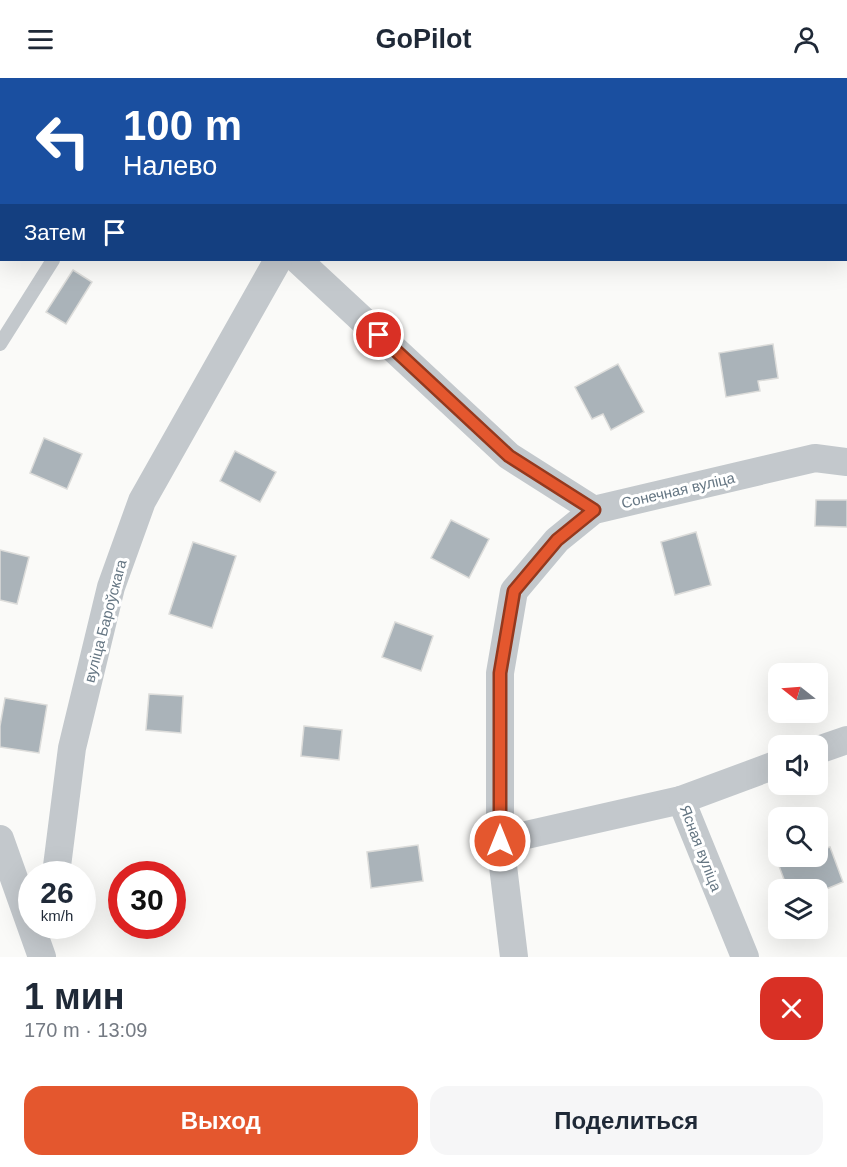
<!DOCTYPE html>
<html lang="ru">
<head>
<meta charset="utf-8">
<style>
	body { margin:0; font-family:Arial,sans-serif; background:#f6f6f7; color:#1f2937; height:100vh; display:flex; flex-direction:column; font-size:22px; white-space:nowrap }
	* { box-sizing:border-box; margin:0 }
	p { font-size:20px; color:#747a83 }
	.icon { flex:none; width:33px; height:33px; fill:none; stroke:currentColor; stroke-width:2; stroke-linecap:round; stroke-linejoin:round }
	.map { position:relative; height:879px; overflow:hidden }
	.details { display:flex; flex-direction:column; background:#fff; flex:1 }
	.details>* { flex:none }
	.guide { position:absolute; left:0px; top:0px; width:848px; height:183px; box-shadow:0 6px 24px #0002; background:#1a4fa0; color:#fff; overflow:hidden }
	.needle { width:39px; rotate:287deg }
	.buttons { position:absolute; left:768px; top:585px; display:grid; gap:12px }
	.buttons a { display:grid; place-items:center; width:60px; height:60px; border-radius:12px; background:#fff; box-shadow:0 6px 24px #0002; font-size:30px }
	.speed { position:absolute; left:18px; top:783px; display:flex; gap:12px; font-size:30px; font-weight:700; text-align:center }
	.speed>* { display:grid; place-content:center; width:78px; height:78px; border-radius:50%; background:#fff; box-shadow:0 6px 24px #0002; line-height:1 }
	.speed small { font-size:15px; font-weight:400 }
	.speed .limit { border:9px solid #d22; background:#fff; color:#111 }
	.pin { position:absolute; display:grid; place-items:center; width:51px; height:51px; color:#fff; margin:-26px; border:3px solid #fff; border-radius:50%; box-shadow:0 2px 6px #0007 }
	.me { position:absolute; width:66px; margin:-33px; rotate:0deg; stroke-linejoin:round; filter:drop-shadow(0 0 4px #0008) }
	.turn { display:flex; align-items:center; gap:21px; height:126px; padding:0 24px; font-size:27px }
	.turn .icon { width:78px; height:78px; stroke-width:2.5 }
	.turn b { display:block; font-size:42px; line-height:51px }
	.then { display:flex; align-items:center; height:57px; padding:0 24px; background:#0003; gap:12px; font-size:22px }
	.round { display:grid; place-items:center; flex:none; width:63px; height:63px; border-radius:18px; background:#f6f6f7 }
	.overview { display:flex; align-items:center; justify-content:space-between; height:102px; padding:0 24px }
	h1 { font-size:36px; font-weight:600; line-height:45px }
	.primary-button { display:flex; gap:12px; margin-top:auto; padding:12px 24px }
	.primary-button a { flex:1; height:69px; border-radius:18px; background:#e4572e; color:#fff; font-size:24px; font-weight:600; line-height:69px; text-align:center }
	.primary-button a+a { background:#f6f6f7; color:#1f2937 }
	header { display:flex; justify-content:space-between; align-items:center; height:78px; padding:0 24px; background:#fff; font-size:27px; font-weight:600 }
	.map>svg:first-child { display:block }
</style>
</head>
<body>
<header><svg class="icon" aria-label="menu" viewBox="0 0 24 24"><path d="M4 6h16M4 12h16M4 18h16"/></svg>GoPilot<svg class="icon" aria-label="person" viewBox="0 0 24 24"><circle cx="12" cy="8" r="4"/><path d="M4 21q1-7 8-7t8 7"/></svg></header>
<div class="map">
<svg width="847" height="879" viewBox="0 0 847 879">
	<rect width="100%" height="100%" fill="#fafaf8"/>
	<g fill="#aab3b9" stroke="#dcdcda" stroke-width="1.5">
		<path d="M 73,192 L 92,204 L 66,246 L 46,234 Z"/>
		<path d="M 773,266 L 778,300 L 758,303 L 760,313 L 726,319 L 719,275 Z"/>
		<path d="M 618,286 L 644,334 L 611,352 L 603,336 L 592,341 L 575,309 Z"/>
		<path d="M 44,360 L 82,376 L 67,411 L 30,395 Z"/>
		<path d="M 235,373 L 276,394 L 260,424 L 220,403 Z"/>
		<path d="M 816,422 L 847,422 L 847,449 L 815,448 Z"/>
		<path d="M 451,442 L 489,461 L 469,500 L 431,480 Z"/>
		<path d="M 696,454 L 711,507 L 675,517 L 661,464 Z"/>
		<path d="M 193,464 L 236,478 L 212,550 L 169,536 Z"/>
		<path d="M 0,472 L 29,479 L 17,526 L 0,522 Z"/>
		<path d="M 395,544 L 433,558 L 421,593 L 382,579 Z"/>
		<path d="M 149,616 L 183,618 L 181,655 L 146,652 Z"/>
		<path d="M 5,620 L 47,627 L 39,675 L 0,669 L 0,648 Z"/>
		<path d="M 304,648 L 342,652 L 339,682 L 301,678 Z"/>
		<path d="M 418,767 L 423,803 L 371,810 L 367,774 Z"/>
		<path d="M 830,769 L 843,804 L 824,812 L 788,812 L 779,788 L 803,778 L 818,778 L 818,773 Z"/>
	</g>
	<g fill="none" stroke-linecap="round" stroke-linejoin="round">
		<path stroke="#c3c8cc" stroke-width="14" d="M 0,266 L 53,182"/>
		<g stroke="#c3c8cc" stroke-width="28">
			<path d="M 124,0 L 125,2"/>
			<path d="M 689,2 L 700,0"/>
			<path d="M 298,182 L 509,378 L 594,432"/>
			<path d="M 818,672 L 847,662"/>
			<path d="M 0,761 L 42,879"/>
			<path d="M 500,763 L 681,722"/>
			<path d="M 56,796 L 72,670 L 111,509 L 142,423 L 278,182"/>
			<path d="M 514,879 L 500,763 L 500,595 L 514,513 L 557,462 L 594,432 L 815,380 L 847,384"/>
			<path d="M 745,879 L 681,722 L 778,686"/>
		</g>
	</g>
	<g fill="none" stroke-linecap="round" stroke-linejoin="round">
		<defs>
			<path id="route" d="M 379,257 L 509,378 L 594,432 L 557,462 L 514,513 L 500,595 L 500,763"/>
		</defs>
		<use href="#route" stroke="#94391e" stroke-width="15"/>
		<use href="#route" stroke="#e4572e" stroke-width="10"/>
	</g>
	<g text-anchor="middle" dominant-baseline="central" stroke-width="6" stroke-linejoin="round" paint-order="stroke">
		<g font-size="15" fill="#657683" stroke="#fff">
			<text transform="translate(678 412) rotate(-13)">Сонечная вуліца</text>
			<text transform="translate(105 543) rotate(-75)">вуліца Бароўскага</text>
			<text transform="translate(701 770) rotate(69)">Ясная вуліца</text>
		</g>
	</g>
</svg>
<div class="buttons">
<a><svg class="needle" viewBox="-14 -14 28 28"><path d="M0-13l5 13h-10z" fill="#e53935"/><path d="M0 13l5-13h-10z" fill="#747a83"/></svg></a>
<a><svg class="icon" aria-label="sound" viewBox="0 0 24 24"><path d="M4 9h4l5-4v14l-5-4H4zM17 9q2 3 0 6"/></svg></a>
<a><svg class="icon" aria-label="search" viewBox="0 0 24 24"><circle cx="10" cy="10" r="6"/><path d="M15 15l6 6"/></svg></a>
<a><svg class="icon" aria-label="layers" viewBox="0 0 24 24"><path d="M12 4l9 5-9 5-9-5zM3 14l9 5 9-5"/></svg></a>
</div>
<div class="speed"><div>26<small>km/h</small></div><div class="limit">30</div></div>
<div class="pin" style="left:379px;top:257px;background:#d93025"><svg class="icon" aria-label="arrive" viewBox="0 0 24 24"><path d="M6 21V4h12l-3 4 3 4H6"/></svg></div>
<svg class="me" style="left:500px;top:763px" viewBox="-20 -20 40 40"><circle r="17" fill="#e4572e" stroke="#fff" stroke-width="3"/><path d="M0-11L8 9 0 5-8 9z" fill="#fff"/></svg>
<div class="guide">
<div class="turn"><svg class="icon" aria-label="left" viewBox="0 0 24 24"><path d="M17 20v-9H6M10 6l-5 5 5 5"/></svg><div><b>100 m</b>Налево</div></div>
<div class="then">Затем<svg class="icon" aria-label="arrive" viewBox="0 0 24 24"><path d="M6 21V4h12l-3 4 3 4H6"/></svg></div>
</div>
</div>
<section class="details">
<div class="overview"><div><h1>1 мин</h1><p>170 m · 13:09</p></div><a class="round" style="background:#d93025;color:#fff"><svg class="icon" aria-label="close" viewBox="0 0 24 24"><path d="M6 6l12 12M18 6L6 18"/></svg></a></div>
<div class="primary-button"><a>Выход</a><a>Поделиться</a></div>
</section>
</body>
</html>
